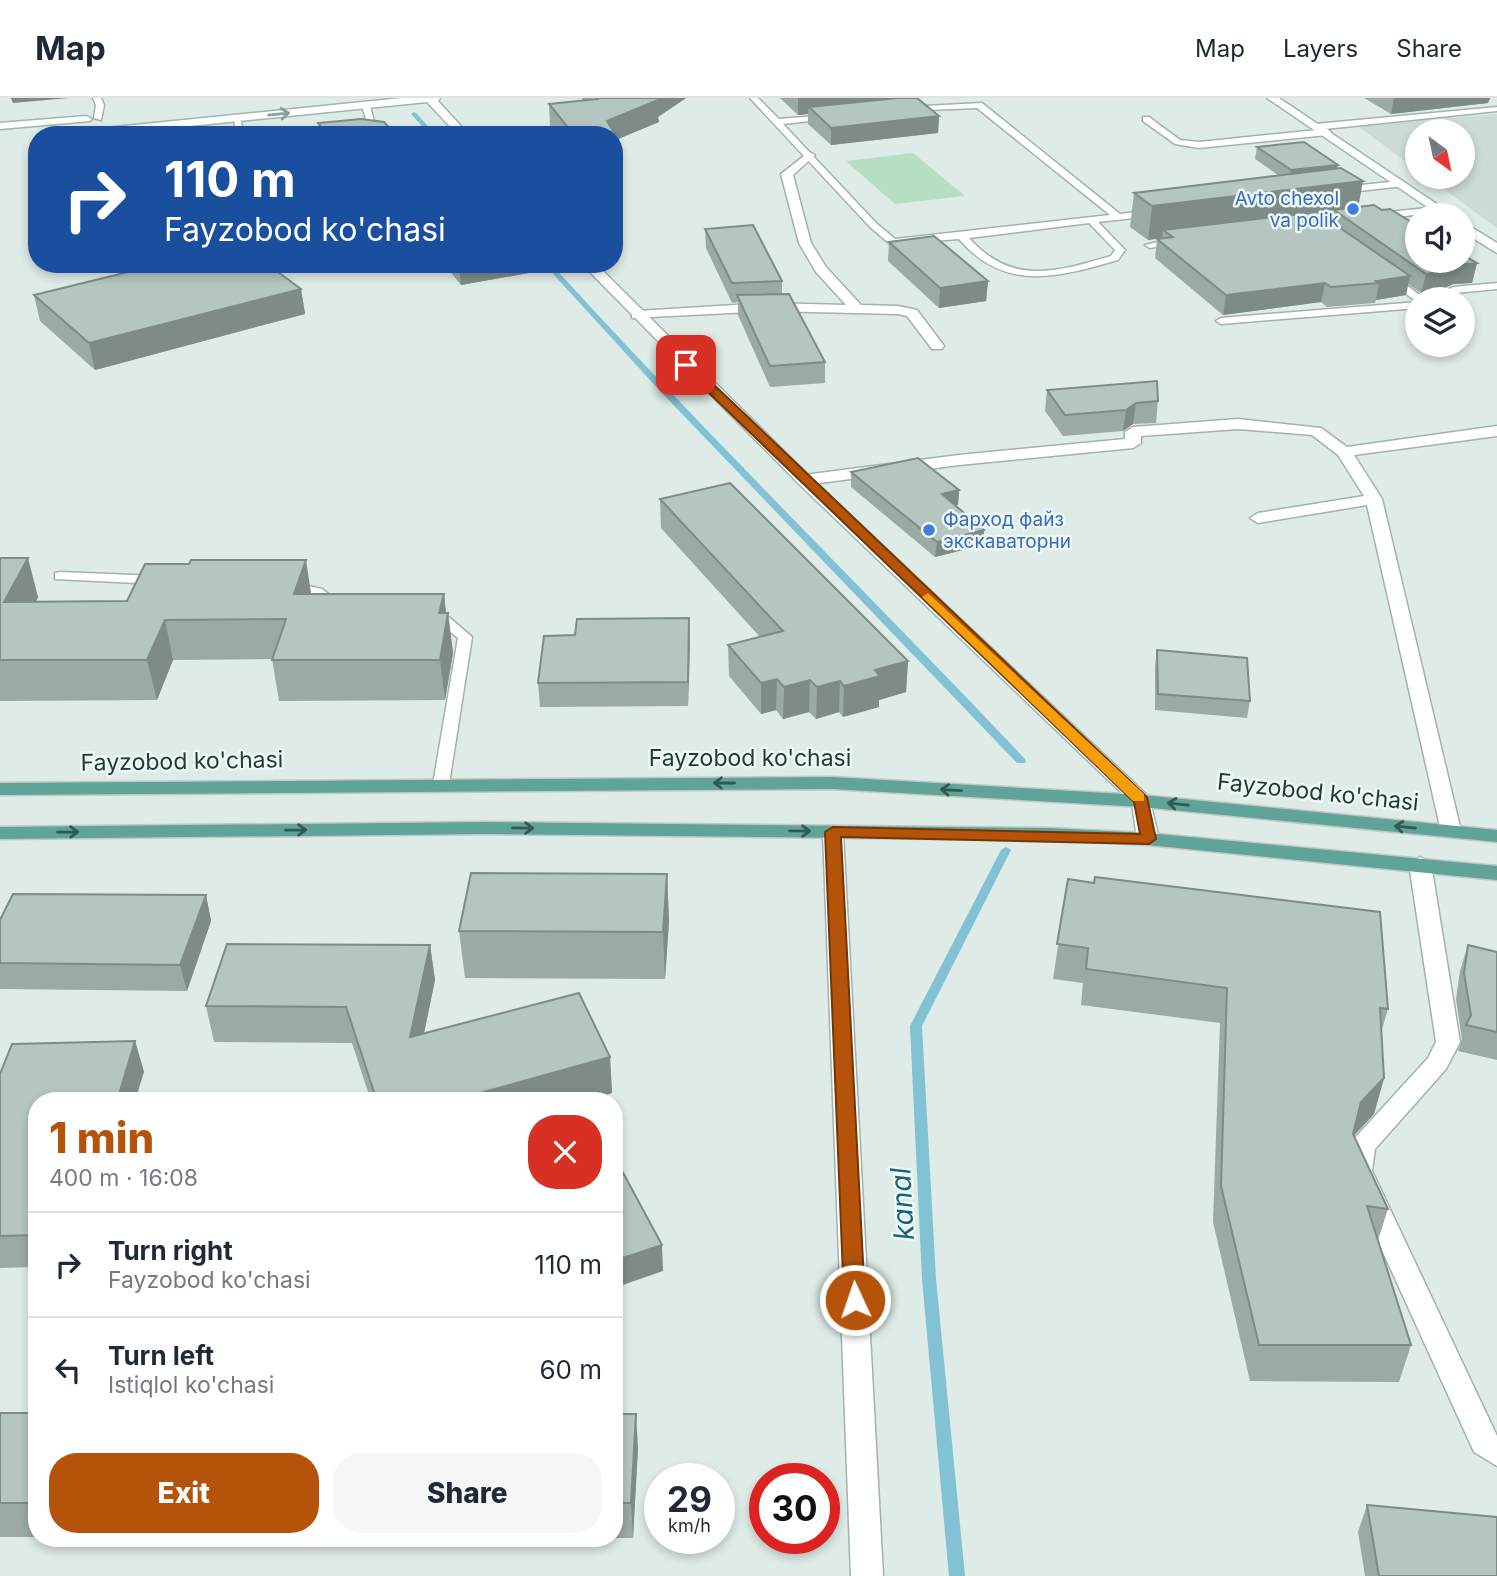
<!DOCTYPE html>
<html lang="en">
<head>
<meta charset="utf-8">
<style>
	body { margin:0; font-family:Inter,sans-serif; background:#f6f6f7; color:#1f2937; height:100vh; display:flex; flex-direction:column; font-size:26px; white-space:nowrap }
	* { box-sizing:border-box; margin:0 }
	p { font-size:23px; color:#747a83 }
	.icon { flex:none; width:38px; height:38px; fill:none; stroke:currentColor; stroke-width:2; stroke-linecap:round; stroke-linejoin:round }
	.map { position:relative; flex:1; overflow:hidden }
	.sheet { position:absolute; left:28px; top:994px; width:595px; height:455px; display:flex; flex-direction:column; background:#fff; border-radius:28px; box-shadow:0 4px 10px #0003 }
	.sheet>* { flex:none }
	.hud { position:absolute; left:28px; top:28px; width:595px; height:147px; border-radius:28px; box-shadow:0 4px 10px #0003; background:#1a4fa0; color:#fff; overflow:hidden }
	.needle { width:46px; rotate:147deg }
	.tools { position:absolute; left:1405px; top:21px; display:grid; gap:14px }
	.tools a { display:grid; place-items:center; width:70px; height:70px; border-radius:50%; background:#fff; box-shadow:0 4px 10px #0003; font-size:35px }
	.speed { position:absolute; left:644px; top:1365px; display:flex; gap:14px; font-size:35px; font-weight:700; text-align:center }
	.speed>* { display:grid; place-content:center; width:91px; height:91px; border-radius:50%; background:#fff; box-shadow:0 4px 10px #0003; line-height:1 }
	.speed small { font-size:18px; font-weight:400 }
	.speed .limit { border:10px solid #d22; background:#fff; color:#111 }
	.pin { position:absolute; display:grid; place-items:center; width:60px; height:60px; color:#fff; margin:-30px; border-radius:14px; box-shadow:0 4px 10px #0006 }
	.me { position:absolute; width:77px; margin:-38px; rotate:357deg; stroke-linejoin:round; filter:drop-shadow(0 0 5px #0008) }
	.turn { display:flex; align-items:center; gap:24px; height:147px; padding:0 21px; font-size:32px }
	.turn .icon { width:91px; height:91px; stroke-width:2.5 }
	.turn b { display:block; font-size:49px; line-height:60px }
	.round { display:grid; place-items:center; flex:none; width:74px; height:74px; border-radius:28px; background:#f6f6f7 }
	.overview { display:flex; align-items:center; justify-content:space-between; height:119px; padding:0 21px }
	h1 { font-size:42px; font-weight:800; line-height:52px; color:#b45309 }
	.button { display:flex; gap:14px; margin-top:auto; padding:14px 21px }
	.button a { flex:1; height:80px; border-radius:28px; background:#b45309; color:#fff; font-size:28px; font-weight:800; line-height:80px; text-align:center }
	.button a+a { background:#f6f6f7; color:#1f2937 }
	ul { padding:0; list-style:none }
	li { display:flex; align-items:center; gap:21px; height:105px; padding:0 21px; border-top:2px solid #e0e1e3 }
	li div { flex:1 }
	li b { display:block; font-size:26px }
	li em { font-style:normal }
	header { display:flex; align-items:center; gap:42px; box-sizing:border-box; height:98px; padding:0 35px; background:#fff; border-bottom:2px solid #e0e1e3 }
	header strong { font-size:33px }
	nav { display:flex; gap:38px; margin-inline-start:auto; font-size:24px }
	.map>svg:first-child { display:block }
</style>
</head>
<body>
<header>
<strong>Map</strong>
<nav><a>Map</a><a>Layers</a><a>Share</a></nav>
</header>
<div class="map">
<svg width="1497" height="1478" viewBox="0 0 1497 1478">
	<rect width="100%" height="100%" fill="#deebe6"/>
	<path fill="#cddbd5" d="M 1497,16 L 1497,130 L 1427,79 L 1463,79 L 1463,33 L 1418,33 L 1417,72 L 1358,28 Z"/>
	<path fill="#b6dec3" d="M 913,55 L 965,98 L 895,106 L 846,63 Z"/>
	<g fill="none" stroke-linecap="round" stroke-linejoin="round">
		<g fill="#83c1d4" fill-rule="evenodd">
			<path d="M 414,14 L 416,15 L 436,37 L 430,37 L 412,17 L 411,16 Z"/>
			<path d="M 544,166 L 551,166 C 705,335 868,495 1025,661 L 1026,663 L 1025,665 L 1017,665 L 661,294 Z"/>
			<path d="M 1006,749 L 1011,752 L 922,928 L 936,1181 L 965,1478 L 949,1478 L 922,1181 L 910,928 L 1001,752 Z"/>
		</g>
		<defs>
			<g id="lane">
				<path d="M 93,0 L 101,0 L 104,7 L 101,22 L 94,20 L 96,7 Z"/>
				<path d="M 750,0 L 758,0 L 779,21 L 831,17 L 832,19 L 828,21 L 783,26 L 876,125 L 895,141 L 1110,117 L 977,10 L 903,13 L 903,9 L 906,9 L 982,5 L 1120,116 L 1152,112 L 1157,115 L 1152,118 L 1098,124 L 1125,152 L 1118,162 C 1058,179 1005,195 959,141 L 890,146 L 870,129 ZM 1089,125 L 1115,152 L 1111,158 C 1056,174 1012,188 969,140 Z"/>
				<path d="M 366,6 L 370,8 L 376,31 L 317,37 L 283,37 L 368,27 L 362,8 Z"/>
				<path d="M 1497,9 L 1497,13 L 1315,32 L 1311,29 L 1315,26 Z"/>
				<path d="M 234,19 L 240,19 L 242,29 L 252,37 L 242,37 L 235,32 Z"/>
				<path d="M 1143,19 L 1149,19 L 1180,42 L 1199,44 L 1327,31 L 1331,34 L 1327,37 L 1199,50 L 1175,46 L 1143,23 Z"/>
				<path d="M 1401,83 L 1404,84 L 1404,88 L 1341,95 L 1336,92 L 1341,89 Z"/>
				<path d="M 1438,109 L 1443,112 L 1441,114 L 1378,121 L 1373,118 L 1378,115 Z"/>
				<path d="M 1175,140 L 1180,143 L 1178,145 L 1150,150 L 1145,147 Z"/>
				<path d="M 1385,177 L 1393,177 L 1425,201 L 1416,203 L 1385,181 Z"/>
				<path d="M 1497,185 L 1497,191 L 1455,195 L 1442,201 L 1430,201 L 1453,189 Z"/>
				<path d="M 1418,204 L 1418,210 L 1221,226 L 1216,223 L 1221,220 Z"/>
				<path d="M 60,474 L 157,478 L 164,482 L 157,486 L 55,481 L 55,475 Z"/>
				<path d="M 291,484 L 322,491 L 346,510 L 339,514 L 313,497 L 286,491 L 286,485 Z"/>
				<path d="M 430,519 L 450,520 L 472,539 L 449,686 L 441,691 L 433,686 L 458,540 L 442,527 L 425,526 L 423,523 L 425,520 Z"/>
			</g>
			<g id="street">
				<path d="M 809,54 L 815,57 L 793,77 L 811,145 L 826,169 L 861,207 L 898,208 L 917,212 L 944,248 L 942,251 L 932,251 L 907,218 L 898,216 L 768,213 L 632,220 L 632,214 L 637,213 L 768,205 L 846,207 L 816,174 L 799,145 L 781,76 Z"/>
				<path d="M 1238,321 L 1321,330 L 1347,349 L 1497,328 L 1497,338 L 1354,357 L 1382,401 L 1461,733 L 1458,738 L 1444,738 L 1441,733 L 1367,407 L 1258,425 L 1250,420 L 1258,415 L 1364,398 L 1338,357 L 1312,337 L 1238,331 L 1141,338 L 1141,345 L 1133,350 L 959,367 L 804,387 L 796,382 L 804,377 L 959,357 L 1125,341 L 1125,334 L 1133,329 Z"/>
				<path d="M 833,728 L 843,734 L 883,1478 L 851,1478 L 823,734 Z"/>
				<path d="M 1420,759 L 1431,766 L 1460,944 L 1446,971 L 1375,1051 L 1372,1073 L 1497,1338 L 1497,1368 L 1474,1354 L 1346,1073 L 1354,1041 L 1428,960 L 1436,944 L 1409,766 Z"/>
			</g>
			<g id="secondary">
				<path d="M 402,0 L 440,0 L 438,3 L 469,37 L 458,37 L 427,4 L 101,37 L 60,37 L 65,34 Z"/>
				<path d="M 1267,0 L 1279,0 L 1453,117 L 1439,117 Z"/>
				<path d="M 86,18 L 92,21 L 90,23 L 0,31 L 0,25 Z"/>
				<path d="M 1463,124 L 1497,145 L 1497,155 L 1463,134 Z"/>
				<path d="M 582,166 L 596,166 L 810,379 L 1149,699 L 1159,741 L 1155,746 L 1141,746 L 1137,741 L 1132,705 L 798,385 Z"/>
			</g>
			<g id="primary">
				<path d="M 832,679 L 1142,697 L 1497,732 L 1497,744 L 1142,709 L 832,691 L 0,697 L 0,685 Z"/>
				<path d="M 485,724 L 1048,730 L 1148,735 L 1497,768 L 1497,782 L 1148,747 L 1048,742 L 485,736 L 0,741 L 0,729 Z"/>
			</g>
		</defs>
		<use href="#lane" stroke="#a1b3ae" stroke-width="3"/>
		<use href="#street" stroke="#a1b3ae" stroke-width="3"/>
		<use href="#secondary" stroke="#9db7b0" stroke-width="3"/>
		<use href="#primary" stroke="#c0c8c7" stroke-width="3"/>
		<use href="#lane" fill="#fff" fill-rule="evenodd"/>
		<use href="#street" fill="#fff" fill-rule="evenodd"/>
		<use href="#secondary" fill="#fff" fill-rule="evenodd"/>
		<use href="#primary" fill="#60a397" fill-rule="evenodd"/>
	</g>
	<g fill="#9baaa4" fill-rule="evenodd">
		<path d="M 582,0 L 686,0 L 658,19 L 659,24 L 618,41 L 619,63 L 614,64 L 614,37 L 557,37 L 550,29 L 549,6 L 582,2 Z"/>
		<path d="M 780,0 L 917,0 L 939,18 L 938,35 L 831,47 L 808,26 L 808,16 L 798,17 Z"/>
		<path d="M 1364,0 L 1490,0 L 1488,5 L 1391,16 Z"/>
		<path d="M 318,25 L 396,37 L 320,37 Z"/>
		<path d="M 1257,49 L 1338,70 L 1358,109 L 1477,165 L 1472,185 L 1453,186 L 1441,192 L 1421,195 L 1408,186 L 1406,197 L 1376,202 L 1375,205 L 1327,209 L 1321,204 L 1223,217 L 1155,160 L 1157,141 L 1162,140 L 1148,142 L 1130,129 L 1134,95 L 1278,77 L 1255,61 ZM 1333,119 L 1332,125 L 1326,120 Z"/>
		<path d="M 705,131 L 782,183 L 782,196 L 825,264 L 825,285 L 770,289 L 738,217 L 738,204 L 732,205 L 706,150 Z"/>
		<path d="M 889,144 L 988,183 L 986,203 L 939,210 L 888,163 Z"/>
		<path d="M 444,166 L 528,166 L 529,175 L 461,187 Z"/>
		<path d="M 301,191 L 305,216 L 95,272 L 40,223 L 34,197 Z"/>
		<path d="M 1047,292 L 1158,303 L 1156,325 L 1133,326 L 1123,333 L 1063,338 L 1045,313 Z"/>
		<path d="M 851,374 L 959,392 L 958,407 L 955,408 L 984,432 L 983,447 L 935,459 L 851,389 Z"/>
		<path d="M 660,401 L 908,563 L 906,594 L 879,602 L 879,609 L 843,619 L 839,614 L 816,621 L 809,614 L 783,621 L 776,612 L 761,616 L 729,578 L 728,547 L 760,539 L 661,430 Z"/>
		<path d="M 0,460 L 38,499 L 36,504 L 127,503 L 312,496 L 444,496 L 446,515 L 448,515 L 453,555 L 445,602 L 279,603 L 272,561 L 173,562 L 157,602 L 0,603 Z"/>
		<path d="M 689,520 L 688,608 L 540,609 L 538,585 L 575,537 Z"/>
		<path d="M 1157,552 L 1250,603 L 1247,620 L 1155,612 L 1155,568 Z"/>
		<path d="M 667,776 L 669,823 L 665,881 L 465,880 L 459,833 Z"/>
		<path d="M 1068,781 L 1388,911 L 1381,935 L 1384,980 L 1374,1016 L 1354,1038 L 1388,1111 L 1378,1142 L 1411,1247 L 1399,1284 L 1250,1283 L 1213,1124 L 1220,925 L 1081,907 L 1083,885 L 1053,881 Z"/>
		<path d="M 206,797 L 211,823 L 187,893 L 0,891 L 0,822 Z"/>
		<path d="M 430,847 L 435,882 L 424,935 L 610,959 L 612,995 L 585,1003 L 371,1003 L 352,945 L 214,944 L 206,908 Z"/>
		<path d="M 1468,847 L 1497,854 L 1497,962 L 1458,953 L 1462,941 L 1456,901 L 1460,873 Z"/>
		<path d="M 135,943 L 144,974 L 37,1003 L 37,1169 L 0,1170 L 0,976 Z"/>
		<rect x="0" y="1315" width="37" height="124"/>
		<path d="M 614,1316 L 638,1350 L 633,1440 L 614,1440 Z"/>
		<path d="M 1367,1407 L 1497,1478 L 1365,1478 L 1358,1434 Z"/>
	</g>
	<g fill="#7e8b86">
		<path d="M 11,0 L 69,0 L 13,5 Z"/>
		<path d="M 657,0 L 686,0 L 658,19 L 659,24 L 618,41 L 619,63 L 614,64 L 614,37 L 607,23 Z"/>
		<path d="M 798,0 L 904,0 L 809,9 L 808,16 L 798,17 Z"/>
		<path d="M 1394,0 L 1490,0 L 1488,5 L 1391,16 Z"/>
		<path d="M 939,18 L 938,35 L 831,47 L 831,30 Z"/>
		<path d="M 1338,67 L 1336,79 L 1289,84 L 1291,72 Z"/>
		<path d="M 1363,83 L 1357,116 L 1334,112 L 1333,119 L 1172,139 L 1163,132 L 1162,140 L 1148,142 L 1152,108 Z"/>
		<path d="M 1477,165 L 1472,185 L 1453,186 L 1441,192 L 1421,195 L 1426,176 L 1457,167 Z"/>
		<path d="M 472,166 L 528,166 L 529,175 L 461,187 L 459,168 Z"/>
		<path d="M 1410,178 L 1406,197 L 1376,202 L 1379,185 L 1376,183 Z"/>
		<path d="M 988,183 L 986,203 L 939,210 L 940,190 Z"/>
		<path d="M 1325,185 L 1321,204 L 1223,217 L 1226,197 Z"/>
		<path d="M 301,191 L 305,216 L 95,272 L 89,245 Z"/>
		<path d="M 1136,305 L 1133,326 L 1123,333 L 1126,312 Z"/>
		<path d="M 959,392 L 958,407 L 941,411 L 942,396 Z"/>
		<path d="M 984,432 L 983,447 L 935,459 L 937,444 Z"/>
		<path d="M 28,460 L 38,499 L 14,543 L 4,504 Z"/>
		<path d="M 306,462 L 312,501 L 294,496 Z"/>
		<path d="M 444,496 L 447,524 L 448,515 L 453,555 L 445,602 L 440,562 L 439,515 Z"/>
		<path d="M 689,520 L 690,544 L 688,608 L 688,584 Z"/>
		<path d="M 165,522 L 173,562 L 157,602 L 147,562 Z"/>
		<path d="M 908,563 L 906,594 L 879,602 L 879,609 L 843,619 L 844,588 L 875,572 Z"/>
		<path d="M 777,581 L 776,612 L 761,616 L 761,585 Z"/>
		<path d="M 810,582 L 809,614 L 783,621 L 784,589 Z"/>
		<path d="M 840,583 L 839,614 L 816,621 L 817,589 Z"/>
		<path d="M 667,776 L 669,823 L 665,881 L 663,834 Z"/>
		<path d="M 206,797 L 211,823 L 187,893 L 180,867 Z"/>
		<path d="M 430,847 L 435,882 L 416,974 L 410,939 Z"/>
		<path d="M 135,943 L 144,974 L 135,1003 L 117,1003 Z"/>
		<path d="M 610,959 L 612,995 L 585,1003 L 451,1003 Z"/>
		<path d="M 1384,980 L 1374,1016 L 1351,1040 L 1361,1004 Z"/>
		<path d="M 662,1147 L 663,1173 L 614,1190 L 614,1163 Z"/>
		<path d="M 636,1316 L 638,1350 L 633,1440 L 631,1405 Z"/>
	</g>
	<g fill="#b4c6bf" stroke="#7e8b86" stroke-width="2">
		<path d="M 596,0 L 658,0 L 658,2 L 607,23 L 618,41 L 614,41 L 614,37 L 574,37 L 549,6 L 597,1 Z"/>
		<path d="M 898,0 L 917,0 L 939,18 L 831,30 L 809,9 Z"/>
		<path d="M 361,21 L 384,24 L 396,37 L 328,37 L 318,25 Z"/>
		<path d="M 1304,44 L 1338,67 L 1291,72 L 1257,49 Z"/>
		<path d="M 1341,70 L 1363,83 L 1152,108 L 1134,95 Z"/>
		<path d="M 1374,107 L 1382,112 L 1390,111 L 1418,128 L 1418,163 L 1463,163 L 1463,157 L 1477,165 L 1457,167 L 1445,173 L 1426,176 L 1334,112 Z"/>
		<path d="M 1317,114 L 1410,178 L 1376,183 L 1379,185 L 1331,189 L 1325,185 L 1226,197 L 1157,141 L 1173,139 L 1163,132 Z"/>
		<path d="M 753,127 L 782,183 L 732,185 L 705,131 Z"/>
		<path d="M 934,138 L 988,183 L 940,190 L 889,144 Z"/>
		<path d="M 161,166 L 267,166 L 301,191 L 89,245 L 34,197 Z"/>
		<path d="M 458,166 L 472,166 L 459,168 Z"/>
		<path d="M 789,196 L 825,264 L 770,268 L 737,197 Z"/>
		<path d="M 1157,283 L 1158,303 L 1136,305 L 1126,312 L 1065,317 L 1047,292 Z"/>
		<path d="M 918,360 L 959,392 L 942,396 L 984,432 L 937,444 L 851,374 Z"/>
		<path d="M 730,385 L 908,563 L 875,572 L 880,578 L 844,588 L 840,583 L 817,589 L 810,582 L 784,589 L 777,581 L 761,585 L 728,547 L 783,533 L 660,401 Z"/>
		<path d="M 0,460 L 28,460 L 4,504 L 127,503 L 145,466 L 189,466 L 191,462 L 306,462 L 294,496 L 444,496 L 439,515 L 448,515 L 440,562 L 272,562 L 286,521 L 165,522 L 147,562 L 0,562 Z"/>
		<path d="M 689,520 L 688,584 L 538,585 L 544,538 L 575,537 L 577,521 Z"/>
		<path d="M 1157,552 L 1247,560 L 1250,603 L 1158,596 Z"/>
		<path d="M 471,775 L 667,776 L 663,834 L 459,833 Z"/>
		<path d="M 1095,779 L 1380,814 L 1388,911 L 1380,910 L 1384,980 L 1361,1004 L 1353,1036 L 1388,1111 L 1367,1108 L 1411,1247 L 1259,1247 L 1221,1088 L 1227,890 L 1086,871 L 1088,850 L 1057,846 L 1068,781 L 1094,785 Z"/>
		<path d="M 13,796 L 206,797 L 180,867 L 0,865 L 0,822 Z"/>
		<path d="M 227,846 L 430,847 L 410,939 L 579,895 L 610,959 L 451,1003 L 377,1003 L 346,909 L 206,908 Z"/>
		<path d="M 1468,847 L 1497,854 L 1497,934 L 1466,927 L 1471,917 L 1464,875 Z"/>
		<path d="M 135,943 L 117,1003 L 37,1003 L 37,1137 L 0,1138 L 0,976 L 12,946 Z"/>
		<path d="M 614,1058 L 662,1147 L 614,1163 Z"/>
		<rect x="0" y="1315" width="37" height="90"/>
		<path d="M 614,1316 L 636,1316 L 631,1405 L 614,1405 Z"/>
		<path d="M 1367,1407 L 1497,1419 L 1497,1478 L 1379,1478 Z"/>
	</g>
	<defs><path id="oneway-shaft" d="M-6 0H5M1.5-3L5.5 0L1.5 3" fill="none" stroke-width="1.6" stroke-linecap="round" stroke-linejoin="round" transform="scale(1.75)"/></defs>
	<use stroke="#8f9d9a" href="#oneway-shaft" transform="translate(279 16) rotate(-6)"/>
	<g stroke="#325a53">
		<use href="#oneway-shaft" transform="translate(724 685) rotate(180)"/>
		<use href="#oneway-shaft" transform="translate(951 692) rotate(-177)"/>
		<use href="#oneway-shaft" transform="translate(1178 706) rotate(-174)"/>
		<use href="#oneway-shaft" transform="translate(1405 729) rotate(-174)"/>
		<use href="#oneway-shaft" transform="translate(523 730) rotate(1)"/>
		<use href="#oneway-shaft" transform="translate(296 732) rotate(-1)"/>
		<use href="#oneway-shaft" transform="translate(800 733) rotate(1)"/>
		<use href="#oneway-shaft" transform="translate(68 734) rotate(-1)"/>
	</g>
	<path fill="#b45309" stroke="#753606" stroke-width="2" d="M 682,264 L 690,264 L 1147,699 L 1156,741 L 1149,746 L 841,739 L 865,1202 L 862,1208 L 847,1208 L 844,1202 L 825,734 L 833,729 L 1140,736 L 1134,704 L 682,269 Z"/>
	<path fill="#f59e0b" d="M 928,495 L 1144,696 L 1144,703 L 1133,703 L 924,501 L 922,499 Z"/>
	<g fill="#3f7fe0" stroke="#eff7f4" stroke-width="2.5">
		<circle cx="1353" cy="111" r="7"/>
		<circle cx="929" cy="432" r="7"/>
	</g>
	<g text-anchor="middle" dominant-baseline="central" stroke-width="5" stroke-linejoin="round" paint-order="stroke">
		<g font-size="19" fill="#366cbe" stroke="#eff7f4" text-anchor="end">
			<text x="1339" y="100">Avto chexol<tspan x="1339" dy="22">va polik</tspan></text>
			<text x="943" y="421" text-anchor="start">Фарход файз<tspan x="943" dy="22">экскаваторни</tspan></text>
		</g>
		<g font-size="23" fill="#1f3b36" stroke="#eff7f4">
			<text x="750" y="660">Fayzobod ko'chasi</text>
			<text transform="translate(182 663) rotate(-1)">Fayzobod ko'chasi</text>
			<text transform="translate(1318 694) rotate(6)">Fayzobod ko'chasi</text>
		</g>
		<g font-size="28" font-style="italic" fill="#16627a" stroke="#eff7f4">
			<text transform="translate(902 1106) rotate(-93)">kanal</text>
		</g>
	</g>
</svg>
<div class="tools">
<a><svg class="needle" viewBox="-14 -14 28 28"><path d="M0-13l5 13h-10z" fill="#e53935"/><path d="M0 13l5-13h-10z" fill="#747a83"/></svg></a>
<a><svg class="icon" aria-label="sound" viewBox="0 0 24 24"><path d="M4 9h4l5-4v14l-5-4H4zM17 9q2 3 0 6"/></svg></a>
<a><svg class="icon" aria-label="layers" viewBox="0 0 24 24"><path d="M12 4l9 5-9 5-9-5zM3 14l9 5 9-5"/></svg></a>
</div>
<div class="speed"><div>29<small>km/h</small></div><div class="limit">30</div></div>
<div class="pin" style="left:686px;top:267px;background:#d93025"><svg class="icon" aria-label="arrive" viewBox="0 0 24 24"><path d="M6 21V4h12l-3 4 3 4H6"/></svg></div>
<svg class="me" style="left:855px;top:1202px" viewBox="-20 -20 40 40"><circle r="17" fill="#b45309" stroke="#fff" stroke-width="3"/><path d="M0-11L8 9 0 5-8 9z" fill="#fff"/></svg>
<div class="hud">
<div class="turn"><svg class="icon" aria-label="right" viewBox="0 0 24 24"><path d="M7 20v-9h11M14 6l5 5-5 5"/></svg><div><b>110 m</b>Fayzobod ko'chasi</div></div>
</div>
<section class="sheet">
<div class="overview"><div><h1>1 min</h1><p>400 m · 16:08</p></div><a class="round" style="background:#d93025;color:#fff"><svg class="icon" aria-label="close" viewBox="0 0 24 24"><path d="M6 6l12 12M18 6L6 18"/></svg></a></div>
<ul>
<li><svg class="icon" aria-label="right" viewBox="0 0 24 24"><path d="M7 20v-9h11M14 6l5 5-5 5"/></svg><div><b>Turn right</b><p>Fayzobod ko'chasi</p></div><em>110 m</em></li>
<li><svg class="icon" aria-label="left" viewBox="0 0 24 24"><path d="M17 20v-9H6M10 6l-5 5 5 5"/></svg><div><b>Turn left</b><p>Istiqlol ko'chasi</p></div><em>60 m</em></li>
</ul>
<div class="button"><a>Exit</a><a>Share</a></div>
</section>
</div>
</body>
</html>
